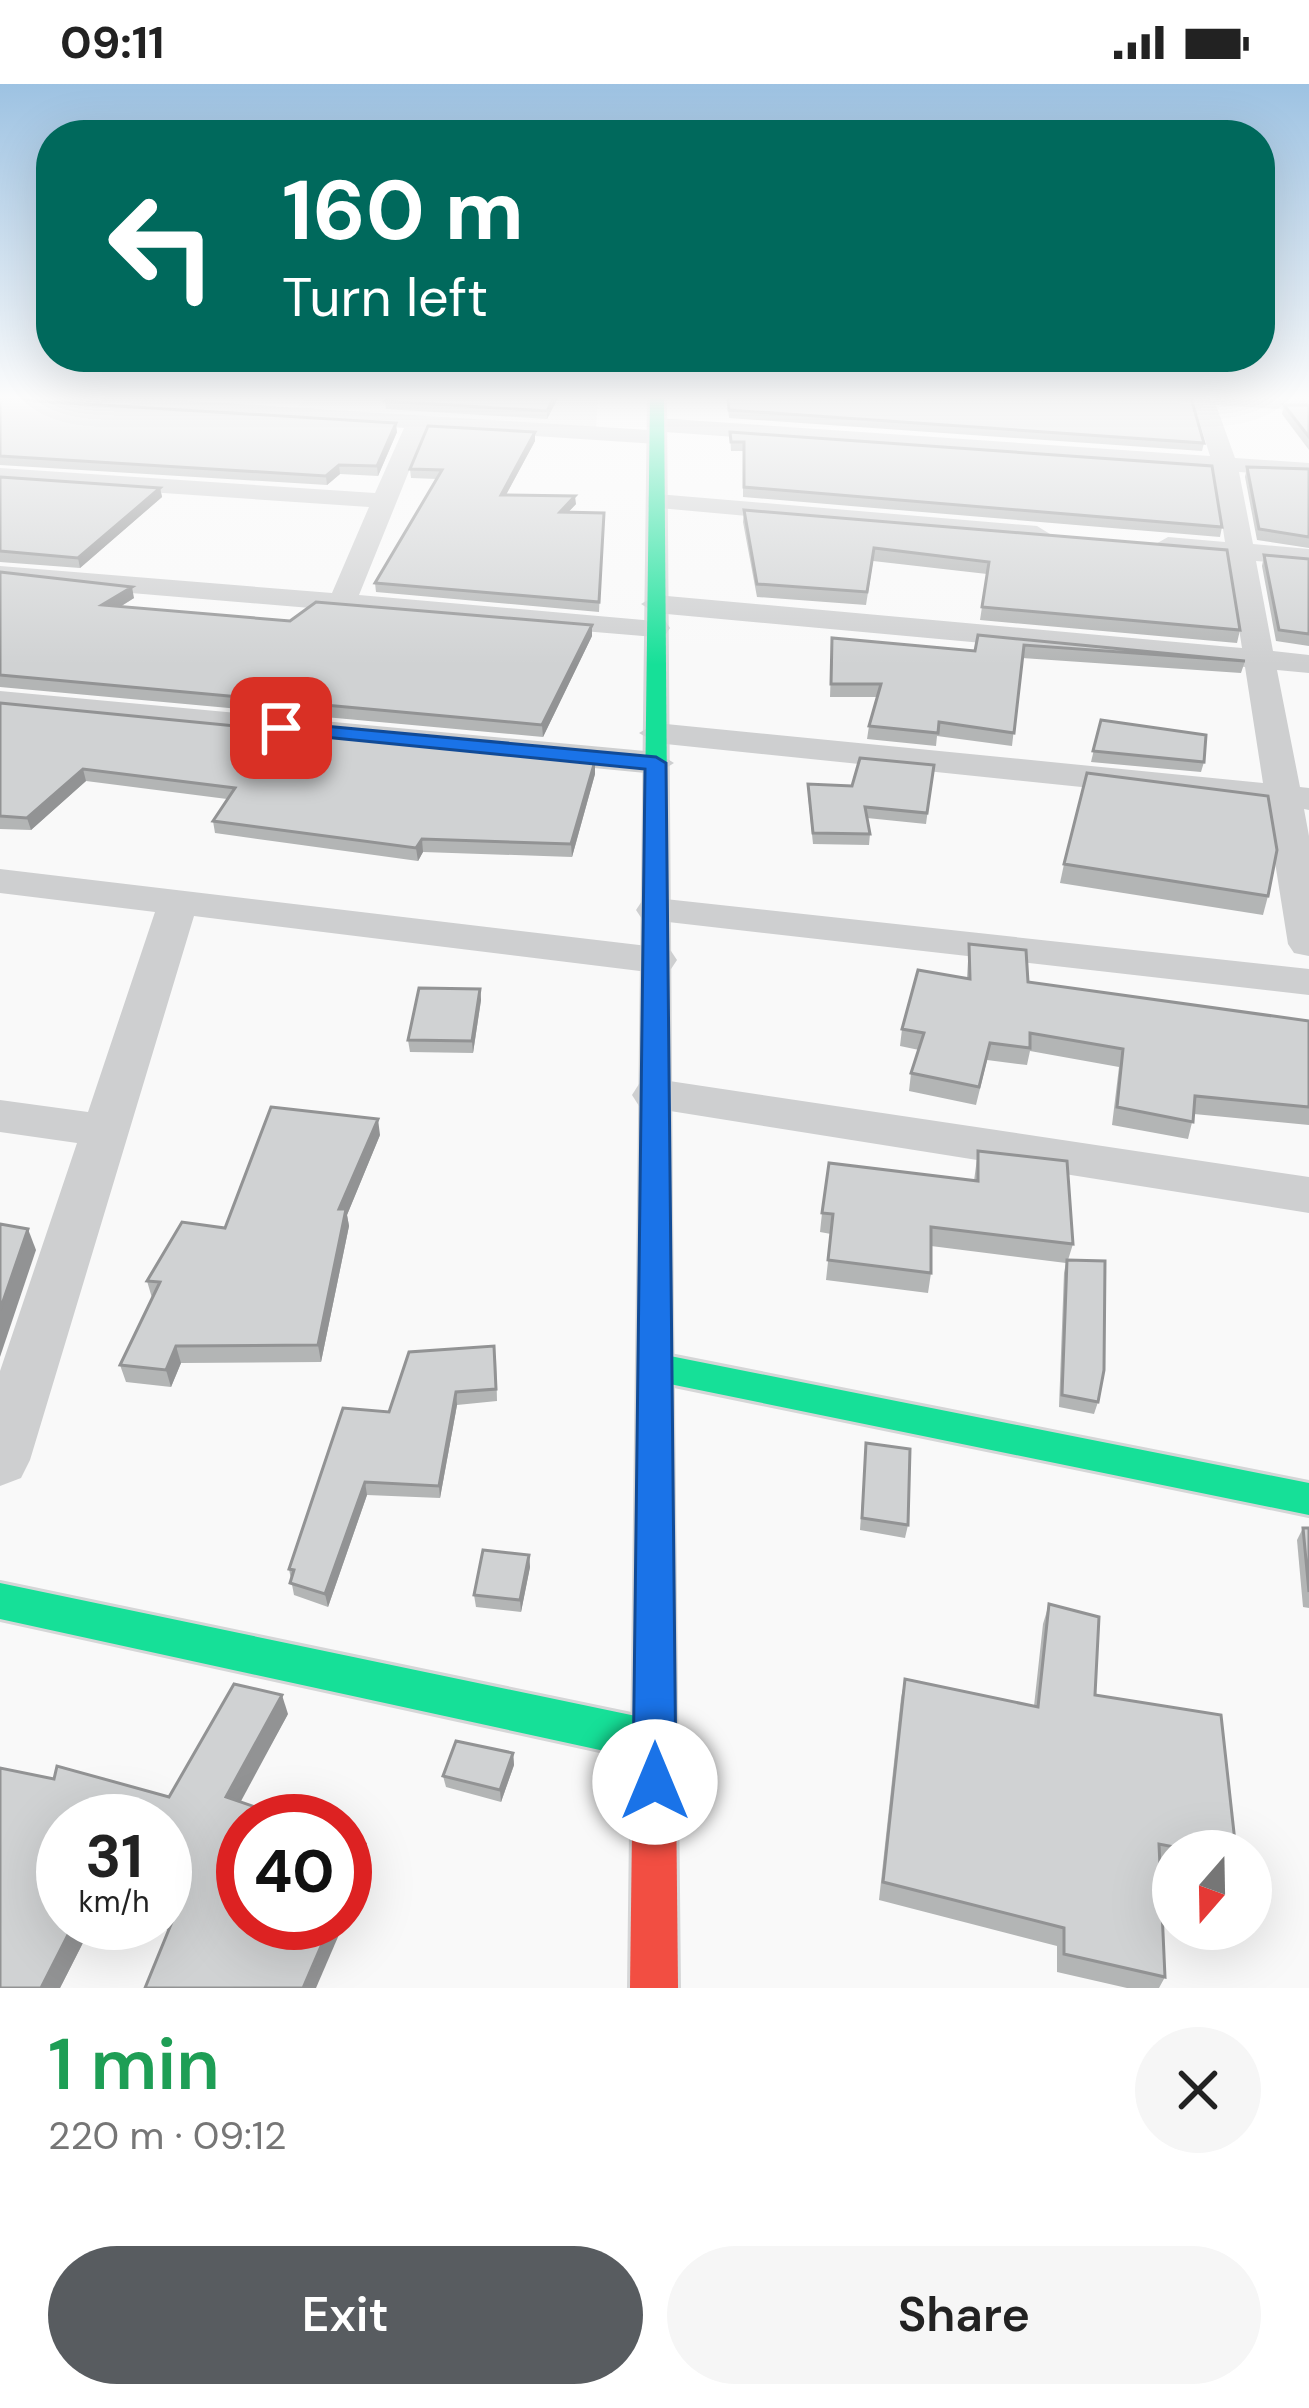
<!DOCTYPE html>
<html lang="en">
<head>
<meta charset="utf-8">
<style>
	body { margin:0; font-family:"DM Sans",sans-serif; background:#f6f6f6; color:#222; height:100vh; display:flex; flex-direction:column; font-size:45px; white-space:nowrap }
	* { box-sizing:border-box; margin:0 }
	p { font-size:39px; color:#767676 }
	.icon { flex:none; width:66px; height:66px; fill:none; stroke:currentColor; stroke-width:2; stroke-linecap:round; stroke-linejoin:round }
	.map { position:relative; height:1904px; overflow:hidden }
	.details { display:flex; flex-direction:column; background:#fff; flex:1 }
	.details>* { flex:none }
	.banner { position:absolute; left:36px; top:36px; width:1239px; height:252px; border-radius:48px; box-shadow:0 12px 48px #0002; background:#00695c; color:#fff; overflow:hidden }
	.needle { width:78px; rotate:200deg }
	.buttons { position:absolute; left:1152px; top:1746px; display:grid; gap:24px }
	.buttons a { display:grid; place-items:center; width:120px; height:120px; border-radius:50%; background:#fff; box-shadow:0 12px 48px #0002; font-size:60px }
	.speed { position:absolute; left:36px; top:1710px; display:flex; gap:24px; font-size:60px; font-weight:700; text-align:center }
	.speed>* { display:grid; place-content:center; width:156px; height:156px; border-radius:50%; background:#fff; box-shadow:0 12px 48px #0002; line-height:1 }
	.speed small { font-size:30px; font-weight:400 }
	.speed .limit { border:18px solid #d22; background:#fff; color:#111 }
	.pin { position:absolute; display:grid; place-items:center; width:102px; height:102px; color:#fff; margin:-51px; border-radius:24px; box-shadow:0 6px 18px #0006 }
	.me { position:absolute; width:132px; margin:-66px; rotate:0deg; stroke-linejoin:round; filter:drop-shadow(0 0 9px #0008) }
	.turn { display:flex; align-items:center; gap:42px; height:252px; padding:0 48px; font-size:54px }
	.turn .icon { width:156px; height:156px; stroke-width:2.5 }
	.turn b { display:block; font-size:84px; line-height:102px }
	.round { display:grid; place-items:center; flex:none; width:126px; height:126px; border-radius:63px; background:#f6f6f6 }
	.summary { display:flex; align-items:center; justify-content:space-between; height:204px; padding:0 48px }
	h1 { font-size:72px; font-weight:600; line-height:90px; color:#1e9e55 }
	.action { display:flex; gap:24px; margin-top:auto; padding:24px 48px }
	.action a { flex:1; height:138px; border-radius:72px; background:#585c60; color:#fff; font-size:48px; font-weight:600; line-height:138px; text-align:center }
	.action a+a { background:#f6f6f6; color:#222 }
	.status { display:flex; justify-content:space-between; align-items:center; height:84px; padding:0 60px; background:#fff; direction:ltr }
	.status svg { height:33px; fill:currentColor }
	.map>svg:first-child { display:block }
</style>
</head>
<body>
<div class="status"><b>09:11</b><svg viewBox="0 0 49 12"><path d="M0 12V9h3v3zM5 12V6h3v6zM10 12V3h3v9zM15 12V0h3v12zM26 1h20v11H26zM47 4h2v5h-2z"/></svg></div>
<div class="map">
<svg width="1309" height="1904" viewBox="0 0 1309 1904">
	<rect width="100%" height="100%" fill="#f9f9f9"/>
	<path fill="#e8e9e9" d="M 307,314 L 598,314 L 596,344 L 295,325 Z"/>
	<g fill="none" stroke-linecap="round" stroke-linejoin="round">
		<defs>
			<g id="fast">
				<path d="M 650,314 L 664,314 L 670,1119 L 666,1127 L 644,1127 L 640,1119 Z"/>
				<path d="M 655,1269 L 1309,1399 L 1309,1431 L 655,1297 L 643,1293 L 638,1283 L 643,1273 Z"/>
				<path d="M 0,1499 L 655,1636 L 670,1642 L 676,1657 L 670,1672 L 655,1678 L 0,1535 Z"/>
			</g>
			<path id="jam" d="M 655,1108 L 666,1111 L 670,1119 L 678,1904 L 630,1904 L 640,1119 L 644,1111 Z"/>
		</defs>
		<use href="#fast" stroke="#d5d6d7" stroke-width="6"/>
		<use href="#jam" stroke="#d5d6d7" stroke-width="6"/>
		<g fill="#cecfd0" fill-rule="evenodd">
			<path d="M 26,314 L 145,314 L 649,346 L 649,336 L 657,334 L 1210,372 L 1192,314 L 1309,314 L 1309,327 L 1216,321 L 1235,374 L 1309,379 L 1309,393 L 1239,388 L 1253,460 L 1309,465 L 1309,481 L 1256,477 L 1273,567 L 1309,571 L 1309,589 L 1277,586 L 1300,703 L 1309,704 L 1309,726 L 1304,725 L 1309,752 L 1309,872 L 1294,869 L 1288,860 L 1266,722 L 656,659 L 639,649 L 656,639 L 1263,699 L 1245,583 L 656,529 L 641,520 L 656,511 L 1242,564 L 1228,474 L 1168,469 L 1154,461 L 1168,453 L 1225,458 L 1214,387 L 665,348 L 665,358 L 657,360 L 426,345 L 359,511 L 666,538 L 670,544 L 666,550 L 655,553 L 0,498 L 0,482 L 332,509 L 369,423 L 0,398 L 0,384 L 375,409 L 404,344 L 37,321 Z"/>
			<path d="M 657,410 L 1037,442 L 1050,450 L 1037,458 L 648,423 L 648,413 Z"/>
			<path d="M 0,607 L 656,668 L 674,679 L 656,690 L 0,627 Z"/>
			<path d="M 0,785 L 656,863 L 671,867 L 677,876 L 671,885 L 656,889 L 194,832 L 30,1376 L 21,1394 L 0,1402 L 0,1287 L 77,1059 L 0,1048 L 0,1016 L 88,1028 L 155,828 L 0,809 Z"/>
			<path d="M 656,814 L 1309,885 L 1309,911 L 642,835 L 636,826 L 642,817 Z"/>
			<path d="M 656,995 L 1309,1093 L 1309,1129 L 639,1022 L 632,1011 L 639,1000 Z"/>
		</g>
		<use href="#fast" fill="#16e098" fill-rule="evenodd"/>
		<use href="#jam" fill="#f24e42" fill-rule="evenodd"/>
	</g>
	<g fill="#b3b5b5">
		<path d="M 0,314 L 35,317 L 397,348 L 378,392 L 340,390 L 327,401 L 0,381 Z"/>
		<path d="M 558,314 L 547,335 L 386,325 L 385,317 Z"/>
		<path d="M 727,314 L 1204,359 L 1202,367 L 729,334 Z"/>
		<path d="M 1284,321 L 1309,321 L 1309,366 L 1282,330 Z"/>
		<path d="M 535,348 L 535,357 L 506,411 L 576,420 L 568,428 L 604,429 L 599,528 L 376,508 L 375,499 L 437,395 L 411,394 L 410,385 Z"/>
		<path d="M 730,348 L 1222,443 L 1220,453 L 743,413 L 743,367 L 731,367 Z"/>
		<path d="M 1247,383 L 1309,385 L 1309,464 L 1257,456 L 1245,393 Z"/>
		<path d="M 0,393 L 160,404 L 162,413 L 80,484 L 0,478 L 0,479 Z"/>
		<path d="M 744,426 L 1227,466 L 1240,546 L 1237,559 L 980,536 L 987,490 L 873,477 L 866,521 L 757,513 L 743,438 Z"/>
		<path d="M 1264,471 L 1309,475 L 1309,562 L 1276,557 L 1262,482 Z"/>
		<path d="M 0,488 L 134,514 L 120,523 L 290,537 L 592,552 L 543,653 L 0,603 Z"/>
		<path d="M 978,551 L 1245,577 L 1241,589 L 1022,574 L 1012,662 L 937,652 L 936,662 L 867,655 L 869,642 L 877,613 L 830,613 L 832,554 L 975,567 Z"/>
		<path d="M 0,619 L 595,677 L 595,690 L 572,773 L 423,768 L 418,777 L 215,749 L 213,737 L 227,715 L 86,697 L 31,746 L 0,745 Z"/>
		<path d="M 1101,636 L 1204,678 L 1201,688 L 1091,678 Z"/>
		<path d="M 934,681 L 926,740 L 867,734 L 870,750 L 869,761 L 813,760 L 808,711 L 808,700 L 852,702 Z"/>
		<path d="M 1064,780 L 1268,812 L 1263,831 L 1060,799 Z"/>
		<path d="M 969,860 L 1028,898 L 1309,937 L 1309,1041 L 1194,1030 L 1188,1055 L 1112,1041 L 1119,983 L 1030,967 L 1027,981 L 987,976 L 976,1021 L 909,1007 L 911,989 L 919,966 L 900,962 L 902,945 L 967,894 Z"/>
		<path d="M 480,905 L 481,916 L 473,969 L 410,968 L 408,956 Z"/>
		<path d="M 380,1051 L 347,1131 L 349,1142 L 321,1278 L 181,1279 L 171,1303 L 126,1298 L 120,1281 L 152,1214 L 147,1197 L 225,1144 Z"/>
		<path d="M 978,1067 L 1073,1160 L 1068,1176 L 1098,1318 L 1094,1330 L 1059,1323 L 1064,1189 L 1066,1179 L 931,1162 L 931,1189 L 928,1209 L 826,1196 L 831,1150 L 820,1148 L 822,1129 L 974,1097 Z"/>
		<path d="M 496,1274 L 497,1317 L 457,1321 L 440,1414 L 367,1411 L 328,1523 L 294,1511 L 289,1485 L 389,1328 Z"/>
		<path d="M 866,1359 L 908,1441 L 905,1454 L 860,1446 Z"/>
		<path d="M 1303,1444 L 1309,1444 L 1309,1524 L 1303,1523 L 1297,1456 Z"/>
		<path d="M 529,1471 L 530,1483 L 521,1528 L 476,1523 L 474,1511 Z"/>
		<path d="M 1049,1520 L 1095,1611 L 1236,1767 L 1173,1767 L 1173,1783 L 1160,1780 L 1165,1893 L 1159,1904 L 1127,1904 L 1057,1888 L 1057,1862 L 879,1816 L 901,1614 L 905,1595 L 1034,1622 L 1043,1540 Z"/>
		<path d="M 288,1630 L 168,1846 L 145,1839 L 165,1839 L 165,1737 L 63,1737 L 63,1839 L 93,1839 L 60,1904 L 0,1904 L 54,1695 L 169,1713 Z"/>
		<path d="M 513,1669 L 514,1681 L 501,1718 L 446,1703 L 443,1692 Z"/>
	</g>
	<g fill="#929394">
		<path d="M 554,314 L 558,314 L 547,335 L 547,327 Z"/>
		<path d="M 396,339 L 397,348 L 378,392 L 377,382 Z"/>
		<path d="M 535,348 L 535,357 L 501,420 L 501,411 Z"/>
		<path d="M 339,381 L 340,390 L 327,401 L 326,392 Z"/>
		<path d="M 160,404 L 162,413 L 80,484 L 78,474 Z"/>
		<path d="M 575,412 L 576,420 L 560,437 L 560,428 Z"/>
		<path d="M 132,503 L 134,514 L 105,532 L 102,521 Z"/>
		<path d="M 592,541 L 592,552 L 543,653 L 542,641 Z"/>
		<path d="M 595,677 L 595,690 L 572,773 L 571,760 Z"/>
		<path d="M 83,685 L 86,697 L 31,746 L 27,734 Z"/>
		<path d="M 422,755 L 423,768 L 418,777 L 416,764 Z"/>
		<path d="M 480,905 L 481,916 L 473,969 L 472,957 Z"/>
		<path d="M 378,1035 L 380,1051 L 347,1131 L 349,1142 L 321,1278 L 318,1261 L 339,1125 Z"/>
		<path d="M 28,1145 L 36,1166 L 0,1273 L 0,1226 Z"/>
		<path d="M 176,1262 L 181,1279 L 171,1303 L 166,1286 Z"/>
		<path d="M 456,1308 L 457,1321 L 440,1414 L 439,1402 Z"/>
		<path d="M 365,1398 L 367,1411 L 328,1523 L 325,1510 Z"/>
		<path d="M 529,1471 L 530,1483 L 521,1528 L 520,1516 Z"/>
		<path d="M 282,1611 L 288,1630 L 233,1732 L 226,1713 Z"/>
		<path d="M 513,1669 L 514,1681 L 501,1718 L 500,1706 Z"/>
		<path d="M 365,1760 L 370,1779 L 345,1837 L 345,1806 Z"/>
		<path d="M 74,1839 L 93,1839 L 60,1904 L 41,1904 Z"/>
		<path d="M 331,1839 L 344,1839 L 316,1904 L 303,1904 Z"/>
	</g>
	<g fill="#d0d2d3" stroke="#929394" stroke-width="3">
		<path d="M 0,314 L 22,314 L 35,317 L 396,339 L 377,382 L 339,381 L 326,392 L 0,372 Z"/>
		<path d="M 389,314 L 554,314 L 547,327 L 385,317 Z"/>
		<path d="M 728,314 L 1191,314 L 1204,359 L 729,326 Z"/>
		<path d="M 1284,321 L 1309,321 L 1309,353 Z"/>
		<path d="M 428,342 L 535,348 L 501,411 L 575,412 L 560,428 L 604,429 L 599,518 L 375,499 L 442,386 L 410,385 Z"/>
		<path d="M 730,348 L 1212,382 L 1222,443 L 744,403 L 744,358 L 731,358 Z"/>
		<path d="M 1247,383 L 1309,385 L 1309,453 L 1259,445 Z"/>
		<path d="M 0,393 L 160,404 L 78,474 L 0,467 Z"/>
		<path d="M 744,426 L 1227,466 L 1240,546 L 982,523 L 989,478 L 874,464 L 867,508 L 757,500 Z"/>
		<path d="M 1264,471 L 1309,475 L 1309,550 L 1279,546 Z"/>
		<path d="M 0,488 L 132,503 L 102,521 L 290,537 L 316,518 L 592,541 L 542,641 L 0,591 Z"/>
		<path d="M 978,551 L 1245,577 L 1024,561 L 1014,649 L 939,638 L 938,649 L 869,642 L 881,600 L 831,600 L 832,554 L 975,567 Z"/>
		<path d="M 0,619 L 595,677 L 571,760 L 422,755 L 416,764 L 213,737 L 235,704 L 83,685 L 27,734 L 0,732 Z"/>
		<path d="M 1101,636 L 1206,651 L 1204,678 L 1093,667 Z"/>
		<path d="M 860,674 L 934,681 L 927,729 L 865,723 L 870,750 L 813,749 L 808,700 L 852,702 Z"/>
		<path d="M 1087,689 L 1268,712 L 1277,766 L 1268,812 L 1064,780 Z"/>
		<path d="M 969,860 L 1026,866 L 1028,898 L 1309,937 L 1309,1023 L 1195,1012 L 1193,1038 L 1117,1023 L 1123,965 L 1030,949 L 1030,964 L 990,959 L 979,1003 L 911,989 L 924,949 L 902,945 L 918,886 L 970,895 Z"/>
		<path d="M 419,904 L 480,905 L 472,957 L 408,956 Z"/>
		<path d="M 271,1023 L 378,1035 L 339,1125 L 346,1125 L 318,1261 L 176,1262 L 166,1286 L 120,1281 L 160,1198 L 147,1197 L 182,1138 L 225,1144 Z"/>
		<path d="M 978,1067 L 1067,1077 L 1073,1160 L 931,1143 L 931,1189 L 828,1176 L 833,1130 L 822,1129 L 829,1079 L 978,1097 Z"/>
		<path d="M 0,1140 L 28,1145 L 0,1226 Z"/>
		<path d="M 1067,1176 L 1105,1177 L 1104,1286 L 1098,1318 L 1062,1311 Z"/>
		<path d="M 494,1262 L 496,1305 L 456,1308 L 439,1402 L 365,1398 L 325,1510 L 290,1499 L 294,1486 L 289,1485 L 343,1324 L 389,1328 L 409,1268 Z"/>
		<path d="M 866,1359 L 910,1365 L 908,1441 L 862,1434 Z"/>
		<path d="M 1303,1444 L 1309,1444 L 1309,1508 Z"/>
		<path d="M 483,1466 L 529,1471 L 520,1516 L 474,1511 Z"/>
		<path d="M 1049,1520 L 1099,1533 L 1095,1611 L 1221,1631 L 1236,1767 L 1195,1767 L 1159,1760 L 1165,1893 L 1064,1870 L 1064,1844 L 883,1798 L 905,1595 L 1038,1623 Z"/>
		<path d="M 234,1600 L 282,1611 L 226,1713 L 296,1737 L 243,1737 L 243,1839 L 331,1839 L 303,1904 L 145,1904 L 174,1833 L 165,1830 L 165,1737 L 63,1737 L 63,1839 L 74,1839 L 41,1904 L 0,1904 L 0,1684 L 54,1695 L 57,1682 L 169,1713 Z"/>
		<path d="M 456,1657 L 513,1669 L 500,1706 L 443,1692 Z"/>
		<path d="M 345,1754 L 365,1760 L 345,1806 Z"/>
	</g>
	<linearGradient id="sky" x2="0" y2="1"><stop stop-color="#9dc2e2"/><stop offset="0.54" stop-color="#fcfcfc"/><stop offset="1" stop-color="#fcfcfc" stop-opacity="0"/></linearGradient>
	<rect width="1309" height="581" fill="url(#sky)"/>
	<path fill="#1a73e8" stroke="#114b97" stroke-width="3" d="M 281,638 L 656,673 L 666,679 L 676,1698 L 670,1713 L 655,1720 L 639,1713 L 633,1698 L 645,685 L 274,648 L 271,644 Z"/>
</svg>
<div class="buttons">
<a><svg class="needle" viewBox="-14 -14 28 28"><path d="M0-13l5 13h-10z" fill="#e53935"/><path d="M0 13l5-13h-10z" fill="#767676"/></svg></a>
</div>
<div class="speed"><div>31<small>km/h</small></div><div class="limit">40</div></div>
<div class="pin" style="left:281px;top:644px;background:#d93025"><svg class="icon" aria-label="arrive" viewBox="0 0 24 24"><path d="M6 21V4h12l-3 4 3 4H6"/></svg></div>
<svg class="me" style="left:655px;top:1698px" viewBox="-20 -20 40 40"><circle r="19" fill="#fff"/><path d="M0-13L10 11 0 6-10 11z" fill="#1a73e8"/></svg>
<div class="banner">
<div class="turn"><svg class="icon" aria-label="left" viewBox="0 0 24 24"><path d="M17 20v-9H6M10 6l-5 5 5 5"/></svg><div><b>160 m</b>Turn left</div></div>
</div>
</div>
<section class="details">
<div class="summary"><div><h1>1 min</h1><p>220 m · 09:12</p></div><a class="round"><svg class="icon" aria-label="close" viewBox="0 0 24 24"><path d="M6 6l12 12M18 6L6 18"/></svg></a></div>
<div class="action"><a>Exit</a><a>Share</a></div>
</section>
</body>
</html>
